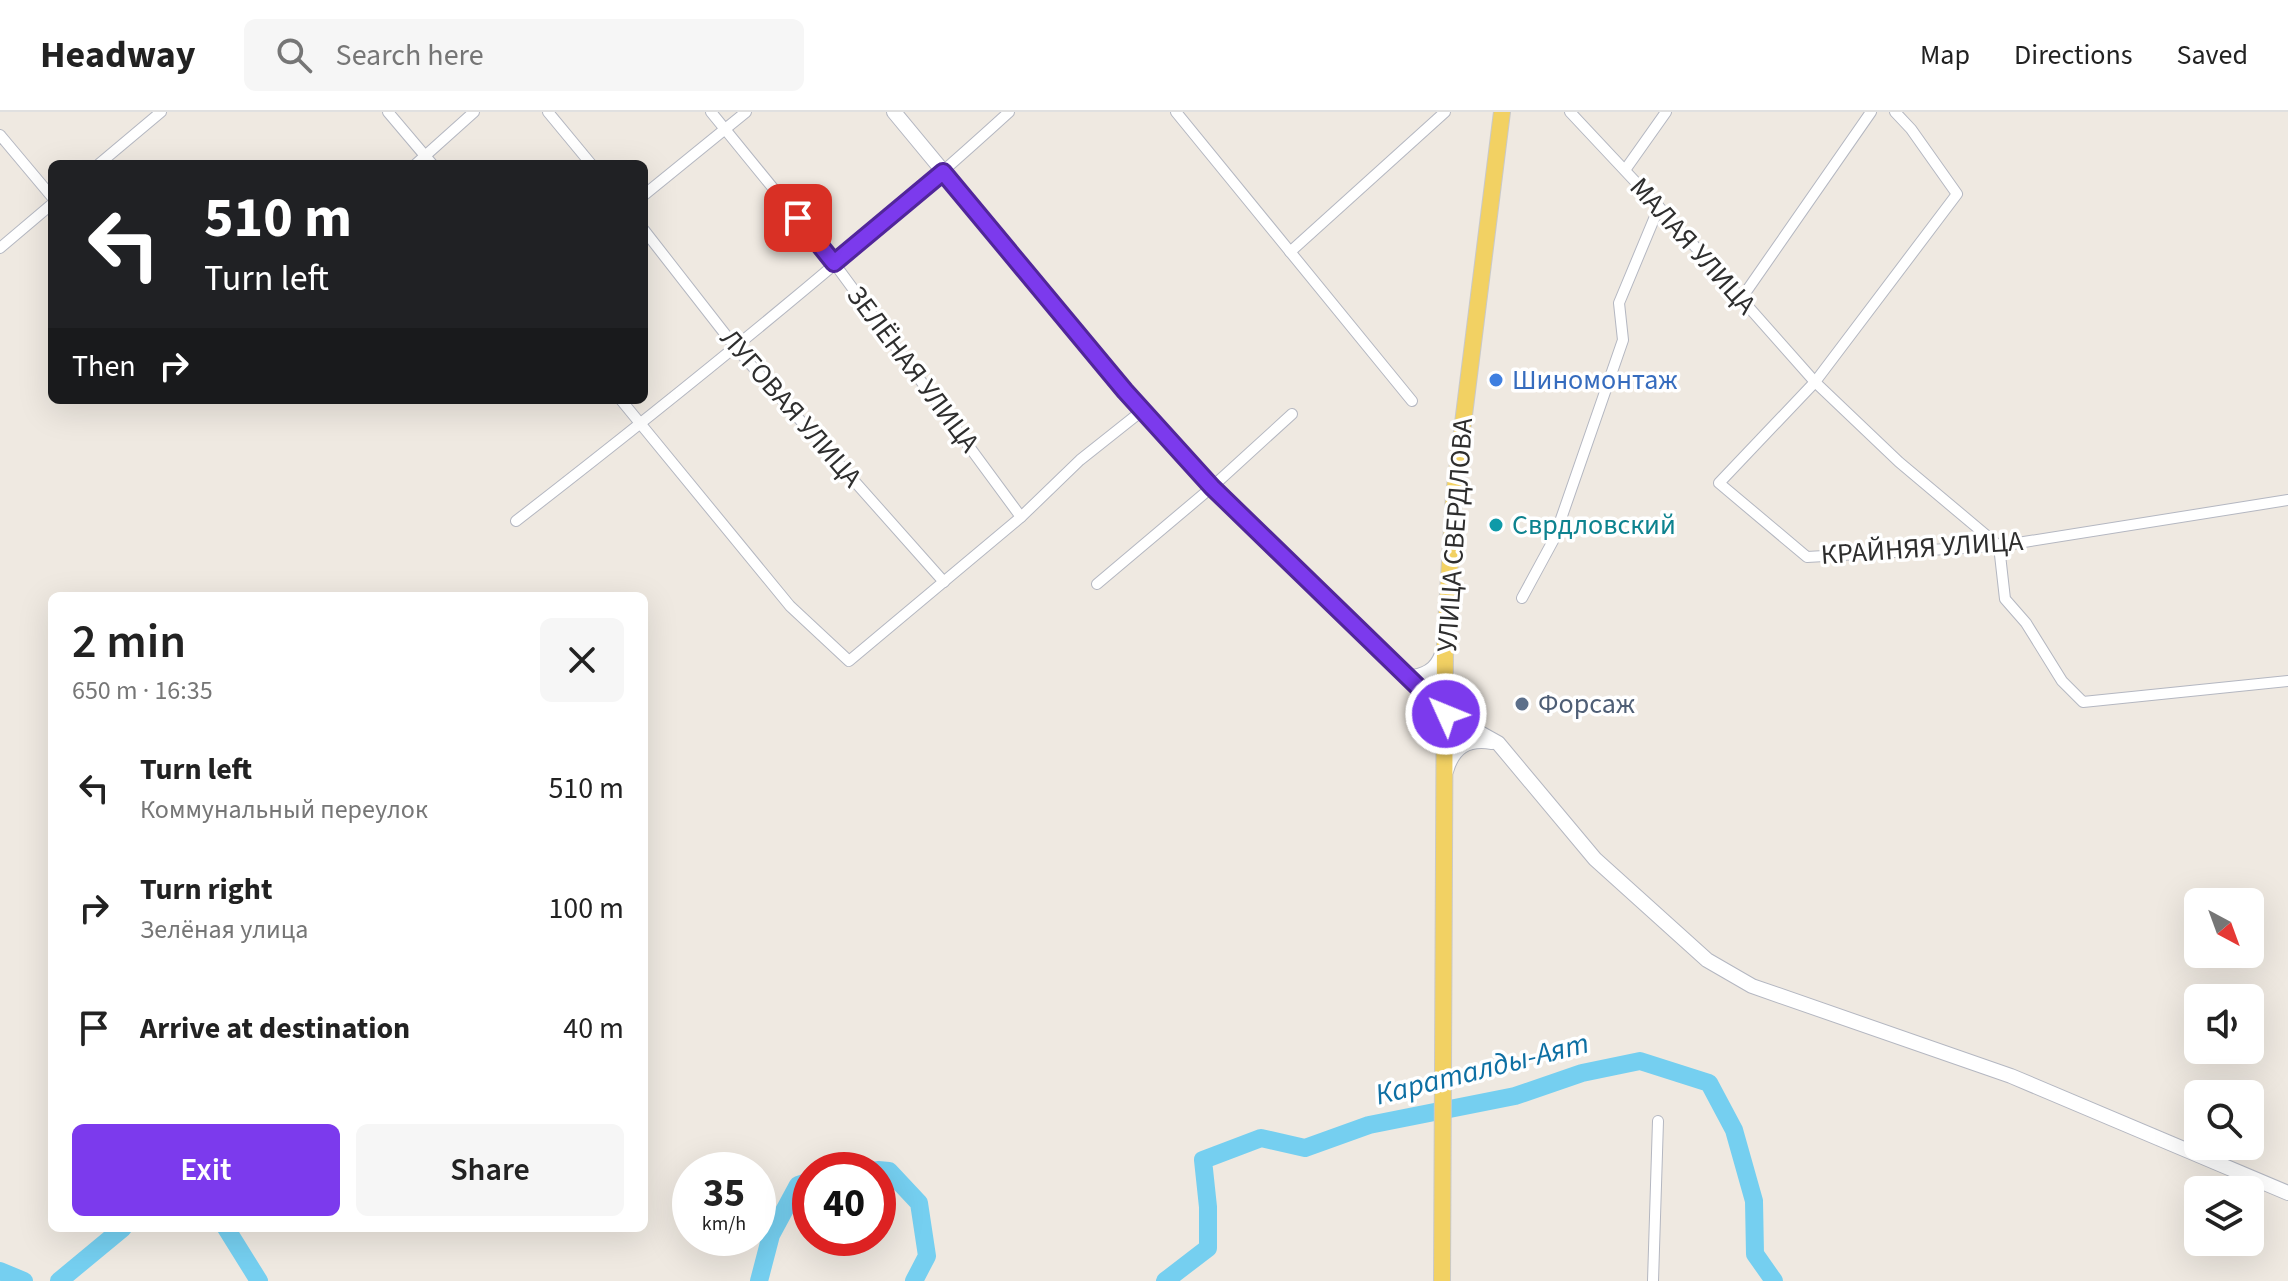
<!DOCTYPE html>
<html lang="en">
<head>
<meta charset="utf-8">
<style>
	body { margin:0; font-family:"Source Sans 3",sans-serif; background:#f6f6f6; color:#222; height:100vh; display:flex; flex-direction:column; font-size:30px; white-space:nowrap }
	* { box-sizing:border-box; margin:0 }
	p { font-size:26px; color:#767676 }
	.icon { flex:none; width:44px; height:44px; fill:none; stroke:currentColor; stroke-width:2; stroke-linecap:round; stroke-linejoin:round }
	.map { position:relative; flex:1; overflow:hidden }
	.side { position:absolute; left:48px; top:480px; width:600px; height:640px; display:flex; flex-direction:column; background:#fff; border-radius:12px; box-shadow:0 8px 32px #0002 }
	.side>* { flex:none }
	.banner { position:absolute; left:48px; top:48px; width:600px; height:244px; border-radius:12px; box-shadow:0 8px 32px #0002; background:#202124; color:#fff; overflow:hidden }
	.needle { width:52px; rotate:139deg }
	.controls { position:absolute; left:2184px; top:776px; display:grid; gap:16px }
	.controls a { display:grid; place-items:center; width:80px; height:80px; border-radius:12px; background:#fff; box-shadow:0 8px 32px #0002; font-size:40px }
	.speed { position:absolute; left:672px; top:1040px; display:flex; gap:16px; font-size:40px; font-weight:700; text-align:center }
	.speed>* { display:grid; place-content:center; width:104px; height:104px; border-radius:50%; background:#fff; box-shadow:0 8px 32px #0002; line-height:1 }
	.speed small { font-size:20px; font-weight:400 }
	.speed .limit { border:12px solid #d22; background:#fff; color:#111 }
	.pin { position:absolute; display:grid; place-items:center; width:68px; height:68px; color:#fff; margin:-34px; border-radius:16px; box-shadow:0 4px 12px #0006 }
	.me { position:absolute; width:88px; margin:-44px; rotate:314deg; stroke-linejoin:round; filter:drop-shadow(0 0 6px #0008) }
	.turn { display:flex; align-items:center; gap:28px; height:168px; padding:0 24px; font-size:36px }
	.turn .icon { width:104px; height:104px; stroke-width:2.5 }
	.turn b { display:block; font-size:56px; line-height:68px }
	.then { display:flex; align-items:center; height:76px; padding:0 24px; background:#0003; gap:16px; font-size:30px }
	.round { display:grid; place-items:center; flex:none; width:84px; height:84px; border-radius:12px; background:#f6f6f6 }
	.summary { display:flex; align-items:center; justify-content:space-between; height:136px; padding:0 24px }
	h1 { font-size:48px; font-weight:600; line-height:60px }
	.primary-button { display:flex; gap:16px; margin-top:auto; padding:16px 24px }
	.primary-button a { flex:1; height:92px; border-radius:12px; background:#7c3aed; color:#fff; font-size:32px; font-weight:600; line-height:92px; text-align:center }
	.primary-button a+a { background:#f6f6f6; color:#222 }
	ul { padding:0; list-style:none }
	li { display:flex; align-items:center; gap:24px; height:120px; padding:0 24px }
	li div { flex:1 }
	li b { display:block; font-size:30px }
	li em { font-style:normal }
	header { display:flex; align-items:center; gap:48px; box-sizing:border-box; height:112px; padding:0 40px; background:#fff; border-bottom:2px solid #e0e0e0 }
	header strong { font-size:38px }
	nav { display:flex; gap:44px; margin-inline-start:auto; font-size:28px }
	.search { width:560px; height:72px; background:#f6f6f6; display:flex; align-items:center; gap:20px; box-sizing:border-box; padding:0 28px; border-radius:12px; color:#767676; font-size:30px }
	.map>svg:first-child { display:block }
</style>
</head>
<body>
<header>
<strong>Headway</strong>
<div class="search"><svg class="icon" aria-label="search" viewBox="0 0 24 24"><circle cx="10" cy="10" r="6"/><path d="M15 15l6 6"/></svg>Search here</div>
<nav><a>Map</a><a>Directions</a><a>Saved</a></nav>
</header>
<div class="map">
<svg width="2288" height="1169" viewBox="0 0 2288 1169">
	<rect width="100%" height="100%" fill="#efe9e1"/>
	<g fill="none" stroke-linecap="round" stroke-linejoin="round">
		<g stroke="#75cff0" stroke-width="18">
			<path d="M 843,1058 L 872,1058"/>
			<path d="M 878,1058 L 889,1059 L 919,1091 L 927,1144 L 914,1169"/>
			<path d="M 226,1116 L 259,1169"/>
			<path d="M 0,1159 L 24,1169"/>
			<path d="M 59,1169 L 123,1116"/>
			<path d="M 759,1169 L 771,1123 L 798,1073 L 810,1069"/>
			<path d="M 1165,1169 L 1208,1136 L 1208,1095 L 1203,1048 L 1261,1026 L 1305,1036 L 1369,1013 L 1515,984 L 1582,961 L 1640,949 L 1709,971 L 1734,1018 L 1754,1089 L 1755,1142 L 1774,1169"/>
		</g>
		<defs>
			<g id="street">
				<path d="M 388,0 L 432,52"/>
				<path d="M 548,0 L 591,52"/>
				<path d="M 711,0 L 834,151 L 1021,405"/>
				<path d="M 1176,0 L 1412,289"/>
				<path d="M 1570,0 L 1675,112 L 1815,270 L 1899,350 L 1999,434"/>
				<path d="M 1895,0 L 1911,17 L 1957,82 L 1815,270 L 1719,371 L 1807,445 L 1999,434 L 2288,388"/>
				<path d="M 0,23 L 52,85"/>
				<path d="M 99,52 L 161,0"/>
				<path d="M 416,52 L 474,0"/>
				<path d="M 1625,58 L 1666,0"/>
				<path d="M 644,83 L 746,0"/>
				<path d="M 644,118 L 736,236 L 944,470"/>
				<path d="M 0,136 L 52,92"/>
				<path d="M 1290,140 L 1445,0"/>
				<path d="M 1741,187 L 1871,0"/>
				<path d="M 621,288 L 790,494 L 849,549 L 1021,405 L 1080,348 L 1143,298"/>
				<path d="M 516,409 C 685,278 851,144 1009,0"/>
				<path d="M 1999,434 L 2005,487 L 2026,511 L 2062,569 L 2083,590 L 2288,569"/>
				<path d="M 1097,472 L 1212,375 L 1292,302"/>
				<path d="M 1522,486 L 1554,427 L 1623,228 L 1619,191 L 1659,95"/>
				<path d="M 1653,1169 L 1658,1009"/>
			</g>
			<g id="secondary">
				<path d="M 894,0 L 1125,279 L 1212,375 L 1446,602 L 1498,631 L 1595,747 L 1707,848 L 1752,874 L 2011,964 L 2288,1081"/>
				<path d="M 1403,562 L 1413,565 C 1431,562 1439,554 1444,536"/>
				<path d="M 1446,659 C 1453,635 1467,626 1492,630"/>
			</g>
			<path id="primary" d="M 1442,1169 L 1445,531 L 1454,383 L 1502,0"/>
		</defs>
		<use href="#street" stroke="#b4b7c1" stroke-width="12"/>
		<use href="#secondary" stroke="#b4b7c1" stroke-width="16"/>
		<use href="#primary" stroke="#c9c9c9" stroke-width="18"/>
		<use href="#street" stroke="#fff" stroke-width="10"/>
		<use href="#secondary" stroke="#fff" stroke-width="14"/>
		<use href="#primary" stroke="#f2d163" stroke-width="16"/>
	</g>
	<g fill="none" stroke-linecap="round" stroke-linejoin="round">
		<defs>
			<path id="route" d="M 798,106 L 834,151 L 943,60 L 1125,279 L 1212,375 L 1446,602"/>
		</defs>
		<use href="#route" stroke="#51269a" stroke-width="20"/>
		<use href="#route" stroke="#7c3aed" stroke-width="14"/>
	</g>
	<circle fill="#3f7fe0" stroke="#fff" stroke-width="3" cx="1496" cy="268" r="8"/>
	<circle fill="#0f9aa8" stroke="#fff" stroke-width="3" cx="1496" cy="413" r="8"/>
	<circle fill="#5c6f8a" stroke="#fff" stroke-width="3" cx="1522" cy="592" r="8"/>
	<g text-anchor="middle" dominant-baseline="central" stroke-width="7" stroke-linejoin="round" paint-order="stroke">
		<g font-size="28" fill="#2e2e2e" stroke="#fff">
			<text transform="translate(1693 134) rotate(48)">МАЛАЯ УЛИЦА</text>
			<text transform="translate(913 257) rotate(53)">ЗЕЛЁНАЯ УЛИЦА</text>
			<text transform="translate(791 296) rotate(49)">ЛУГОВАЯ УЛИЦА</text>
			<text transform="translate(1455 423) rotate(-86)">УЛИЦА СВЕРДЛОВА</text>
			<text transform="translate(1922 436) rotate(-4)">КРАЙНЯЯ УЛИЦА</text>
		</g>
		<g font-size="28" fill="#366cbe" stroke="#fff" text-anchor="start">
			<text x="1512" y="268">Шиномонтаж</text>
		</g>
		<g font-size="28" fill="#0d838f" stroke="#fff" text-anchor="start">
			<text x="1512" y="413">Сврдловский</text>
		</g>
		<g font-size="28" fill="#4e5e75" stroke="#fff" text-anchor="start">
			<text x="1538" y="592">Форсаж</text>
		</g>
		<g font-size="30" font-style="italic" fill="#0d6fa3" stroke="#fff">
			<text transform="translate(1482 957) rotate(-14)">Караталды-Аят</text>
		</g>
	</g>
</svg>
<div class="controls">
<a><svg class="needle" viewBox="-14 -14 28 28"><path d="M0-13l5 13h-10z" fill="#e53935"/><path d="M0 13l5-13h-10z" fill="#767676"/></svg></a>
<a><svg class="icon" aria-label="sound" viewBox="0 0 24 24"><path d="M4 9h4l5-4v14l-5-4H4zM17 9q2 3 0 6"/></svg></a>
<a><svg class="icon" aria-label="search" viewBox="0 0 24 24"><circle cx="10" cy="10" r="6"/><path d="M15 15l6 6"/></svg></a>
<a><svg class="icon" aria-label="layers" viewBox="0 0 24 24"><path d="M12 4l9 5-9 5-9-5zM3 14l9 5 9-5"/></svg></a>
</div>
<div class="speed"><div>35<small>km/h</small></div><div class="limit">40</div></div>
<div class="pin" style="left:798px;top:106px;background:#d93025"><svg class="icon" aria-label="arrive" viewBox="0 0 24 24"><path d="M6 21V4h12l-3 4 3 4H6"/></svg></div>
<svg class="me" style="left:1446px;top:602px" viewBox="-20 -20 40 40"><circle r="17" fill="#7c3aed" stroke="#fff" stroke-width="3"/><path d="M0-11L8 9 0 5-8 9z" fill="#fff"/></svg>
<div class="banner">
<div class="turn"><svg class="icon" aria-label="left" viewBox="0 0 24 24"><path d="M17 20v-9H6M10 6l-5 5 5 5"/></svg><div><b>510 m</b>Turn left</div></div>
<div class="then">Then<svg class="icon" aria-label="right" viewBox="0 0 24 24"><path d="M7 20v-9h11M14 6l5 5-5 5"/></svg></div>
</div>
<section class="side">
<div class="summary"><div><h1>2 min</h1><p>650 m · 16:35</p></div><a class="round"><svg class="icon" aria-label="close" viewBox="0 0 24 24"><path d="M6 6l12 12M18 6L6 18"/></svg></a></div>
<ul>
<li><svg class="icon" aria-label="left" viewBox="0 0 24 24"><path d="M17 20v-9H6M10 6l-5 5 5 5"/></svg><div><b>Turn left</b><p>Коммунальный переулок</p></div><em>510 m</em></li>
<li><svg class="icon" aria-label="right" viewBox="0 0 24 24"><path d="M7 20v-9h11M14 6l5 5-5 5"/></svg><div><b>Turn right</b><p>Зелёная улица</p></div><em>100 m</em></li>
<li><svg class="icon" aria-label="arrive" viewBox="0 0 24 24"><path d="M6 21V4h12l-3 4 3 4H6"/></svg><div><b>Arrive at destination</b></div><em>40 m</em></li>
</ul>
<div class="primary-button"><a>Exit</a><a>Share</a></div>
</section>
</div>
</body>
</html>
